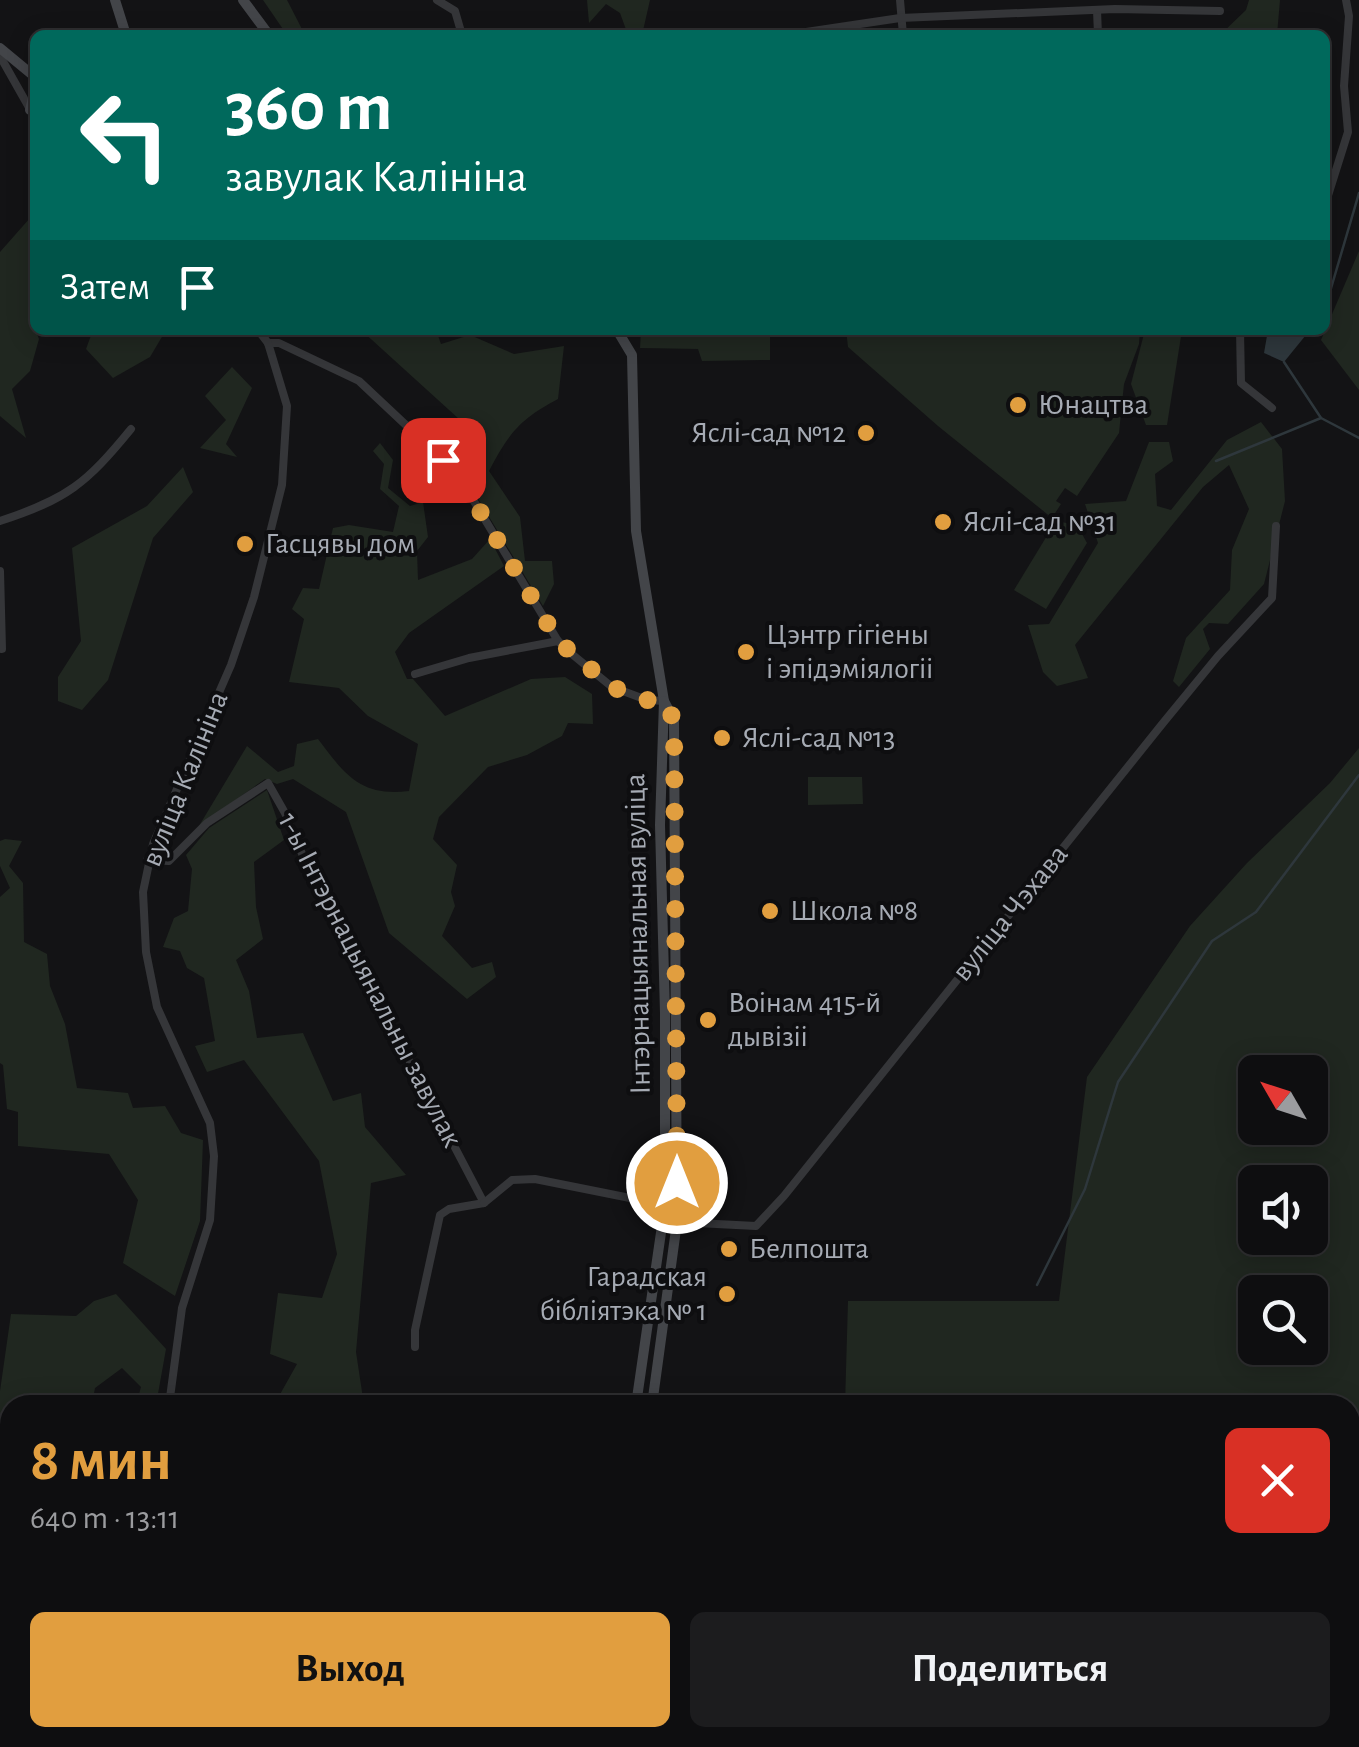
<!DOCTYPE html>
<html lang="ru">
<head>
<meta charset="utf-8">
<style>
	body { margin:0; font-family:"Alegreya Sans",sans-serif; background:#1c1c1e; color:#f1f3f6; height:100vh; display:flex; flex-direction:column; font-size:38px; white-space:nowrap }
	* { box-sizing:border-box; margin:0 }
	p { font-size:32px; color:#9b9c9f }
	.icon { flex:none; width:55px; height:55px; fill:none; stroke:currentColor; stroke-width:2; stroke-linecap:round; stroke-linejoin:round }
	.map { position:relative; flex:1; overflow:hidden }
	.drawer { position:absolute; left:0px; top:1395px; width:1360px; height:352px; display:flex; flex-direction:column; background:#0e0e10; border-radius:30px 30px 0 0; box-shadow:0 5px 25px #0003,0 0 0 2px #2e2e30 }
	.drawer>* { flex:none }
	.hud { position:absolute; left:30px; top:30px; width:1300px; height:305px; border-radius:15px; box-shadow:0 5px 25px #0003,0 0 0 2px #2e2e30; background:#00695c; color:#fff; overflow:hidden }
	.needle { width:65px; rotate:309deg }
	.controls { position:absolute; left:1238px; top:1055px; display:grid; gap:20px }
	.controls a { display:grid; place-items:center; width:90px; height:90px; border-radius:15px; background:#0e0e10; box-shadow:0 5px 25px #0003,0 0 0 2px #2e2e30; font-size:50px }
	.pin { position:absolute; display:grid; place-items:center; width:85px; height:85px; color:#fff; margin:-42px; border-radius:20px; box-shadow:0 5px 15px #0006 }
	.me { position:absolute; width:110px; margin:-55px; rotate:0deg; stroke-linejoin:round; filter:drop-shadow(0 0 8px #0008) }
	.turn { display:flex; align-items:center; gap:35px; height:210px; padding:0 30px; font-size:45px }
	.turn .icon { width:130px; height:130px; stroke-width:2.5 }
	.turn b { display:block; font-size:70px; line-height:85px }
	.then { display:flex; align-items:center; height:95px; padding:0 30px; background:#0003; gap:20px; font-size:38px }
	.round { display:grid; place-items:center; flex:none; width:105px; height:105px; border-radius:15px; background:#1c1c1e }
	.overview { display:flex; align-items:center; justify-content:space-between; height:170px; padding:0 30px }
	h1 { font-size:60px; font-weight:700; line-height:75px; color:#e19e3f }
	.action { display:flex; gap:20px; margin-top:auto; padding:20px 30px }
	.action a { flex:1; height:115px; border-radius:15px; background:#e19e3f; color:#111; font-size:40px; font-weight:700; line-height:115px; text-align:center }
	.action a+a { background:#1c1c1e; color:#f1f3f6 }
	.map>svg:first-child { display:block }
</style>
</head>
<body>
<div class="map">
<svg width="1359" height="1747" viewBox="0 0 1359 1747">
	<rect width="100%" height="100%" fill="#131315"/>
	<g fill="#202720" fill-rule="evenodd">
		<path d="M 263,0 L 287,0 L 305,35 L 287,35 Z"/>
		<path d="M 587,0 L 650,0 L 642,35 L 628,35 L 620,13 L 606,4 L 589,23 Z"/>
		<path d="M 1249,0 L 1280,0 L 1277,35 L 1220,35 L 1246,10 Z"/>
		<path d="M 30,218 L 35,240 L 31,318 L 39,339 L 30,371 L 12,389 L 26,438 L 0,416 L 0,252 Z"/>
		<path d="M 1359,251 L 1359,390 L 1321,340 Z"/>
		<path d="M 93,330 L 166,330 L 150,357 L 113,378 L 86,349 Z"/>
		<path d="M 361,330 L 436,330 L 441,344 L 470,335 L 514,354 L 564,346 L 558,399 C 520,419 509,433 489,471 L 520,517 L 525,561 L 552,561 L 554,584 L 543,606 L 462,472 L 444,451 L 470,429 Z"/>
		<path d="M 641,330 L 770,330 L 770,360 L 702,361 L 698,349 L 640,348 Z"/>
		<path d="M 846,330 L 1140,330 L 1139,344 L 1124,384 L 1119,433 L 1077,496 L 1065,488 L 1056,501 L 1061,504 L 1052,518 L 938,426 L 848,347 Z"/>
		<path d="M 1145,330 L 1182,330 L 1167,425 L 1146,425 L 1131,384 Z"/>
		<path d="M 232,367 L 252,388 L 226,444 L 237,457 L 200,448 L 226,420 L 205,396 Z"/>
		<path d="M 1261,422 L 1282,449 L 1285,501 L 1264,584 L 1228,624 L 1209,623 L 1203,629 L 1210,649 L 1179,687 L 1173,681 L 1186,638 L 1230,590 L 1232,550 L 1249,509 L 1229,465 L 1203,487 L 1075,645 L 1088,678 L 1057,686 L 1043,672 L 1028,625 L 1049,624 L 1098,543 L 1085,504 L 1126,501 L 1149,442 L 1169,442 L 1173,461 L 1155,474 L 1157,506 L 1171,510 L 1227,440 Z"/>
		<path d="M 380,443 L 393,460 L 388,488 L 410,506 L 423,502 L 428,537 L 417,551 L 418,580 L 472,559 L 490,539 L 504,566 L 409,633 L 395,652 L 407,679 L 413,679 L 445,716 L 531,679 L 565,677 L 592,694 L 593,724 L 568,723 L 562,736 L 527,755 L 488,767 L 439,817 L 433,839 L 457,865 L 451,892 L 455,906 L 442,936 L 472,968 L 492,962 L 496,977 L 467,999 L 389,933 L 346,812 L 293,779 L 277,784 L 265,779 L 199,826 L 247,746 L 278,772 L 294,766 L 297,744 L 318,739 C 345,775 361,797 409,791 L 418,744 L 368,716 L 339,688 L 289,682 L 304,619 L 292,609 L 303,588 L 319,589 L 333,528 L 349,525 L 393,532 L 399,506 L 380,489 L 384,464 L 373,451 Z"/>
		<path d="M 183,467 L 193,492 L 153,538 L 108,680 L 82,710 L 58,701 L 58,677 L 81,641 L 72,548 L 147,506 Z"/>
		<path d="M 1056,521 L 1077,525 L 1087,543 L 1046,609 L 1014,590 Z"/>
		<path d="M 1359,748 L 1359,1747 L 800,1747 L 804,1738 L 1350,1738 L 1350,1405 L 845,1405 L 848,1301 L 1059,1301 L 1087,1077 L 1190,926 L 1247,863 L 1330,783 ZM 1255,1072 L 1310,1072 L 1310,1128 L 1255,1128 ZM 1255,1182 L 1310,1182 L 1310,1238 L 1255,1238 ZM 1255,1292 L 1310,1292 L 1310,1348 L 1255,1348 Z"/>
		<path d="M 808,777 L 862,777 L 863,804 L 808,805 Z"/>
		<path d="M 267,790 L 284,840 L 254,862 L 256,907 L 263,939 L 236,960 L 249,991 L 257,1038 L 303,1033 L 333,1101 L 361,1093 L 365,1127 L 406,1175 L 371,1183 L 356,1352 L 364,1405 L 274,1405 L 297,1364 L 270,1354 L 278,1293 L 322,1298 L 337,1254 L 319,1161 L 244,1060 L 207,1072 L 195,1046 L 215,1041 L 204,978 L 187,968 L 180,951 L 163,947 L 174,918 L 188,911 L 192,869 L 186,855 L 209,828 Z"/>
		<path d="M 5,839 L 22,841 L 9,866 L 23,883 L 24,942 L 47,954 L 50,986 L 65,1024 L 77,1088 L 128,1093 L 133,1108 L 165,1106 L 181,1133 L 203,1140 L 200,1221 L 175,1296 L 123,1263 L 138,1200 L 109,1154 L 18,1146 L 18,1112 L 7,1109 L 3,1065 L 0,1063 L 0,897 L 10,888 L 0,866 L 0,841 Z"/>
		<path d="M 116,1294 L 166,1349 L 156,1405 L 136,1405 L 141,1387 L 122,1368 L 95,1388 L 92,1405 L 10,1405 L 10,1524 L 0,1522 L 0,1391 L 11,1314 L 76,1316 L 94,1301 Z"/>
		<path d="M 10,1620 L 10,1747 L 0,1747 L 0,1627 Z"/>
	</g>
	<path fill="#2e373c" d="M 1268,330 L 1310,330 L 1284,362 L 1264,353 Z"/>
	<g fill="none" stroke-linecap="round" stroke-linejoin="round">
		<g stroke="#2e373c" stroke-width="2.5">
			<path d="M 1327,302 L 1359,193"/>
			<path d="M 1284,362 L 1321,418 L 1359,438"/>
			<path d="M 1216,461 L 1321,418"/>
			<path d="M 1037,1285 L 1085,1189 L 1118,1082 L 1212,941 L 1256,912 L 1359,775"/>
		</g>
		<g stroke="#353639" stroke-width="8">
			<path d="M 437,0 L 455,11 L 462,35"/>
			<path d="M 900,0 L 903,35"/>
			<path d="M 1097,10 L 1098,35"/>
			<path d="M 786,35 L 900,18 L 1115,9 L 1220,11"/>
			<path d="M 0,56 L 35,118"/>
			<path d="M 1325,205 L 1348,132 L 1344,86 L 1349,16 L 1346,0"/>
			<path d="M 1240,330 L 1241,383 L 1272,408"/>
			<path d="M 268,343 L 279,343 L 359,381 L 457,473 L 558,641 L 573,655 L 612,687 L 647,700 L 664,701"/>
			<path d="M 0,521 C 67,499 86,484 131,429"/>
			<path d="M 0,571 L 2,649"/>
			<path d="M 415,674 L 469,658 L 558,641"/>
			<path d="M 147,860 L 169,861 L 207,823 L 268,783 L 285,813 L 305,861 L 484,1203 L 449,1209 L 440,1215 L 415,1330 L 415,1347"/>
			<path d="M 484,1203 L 512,1180 L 535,1179 L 665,1205"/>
			<path d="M 677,1222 L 756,1226 L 784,1196 L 1163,723 L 1218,656 L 1272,598 L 1276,526"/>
			<path d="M 169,1405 L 182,1308 L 210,1220 L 214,1156 L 210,1123 L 157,1007 L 146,952 L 143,892 L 153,844 L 231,665 L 254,597 L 282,485 L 287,406 L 268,343 L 258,330"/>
			<path d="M 103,1738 L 103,1747"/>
		</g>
		<g stroke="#434549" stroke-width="10">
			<path d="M 115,0 L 126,35"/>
			<path d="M 243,0 L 269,35"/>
			<path d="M 0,48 L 35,77"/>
			<path d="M 30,110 L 35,90"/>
			<path d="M 617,330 L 632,355 L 636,531 L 664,701 L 660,825 L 665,1013 L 665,1205 L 636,1405"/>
			<path d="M 652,1405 L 677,1222 L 674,720 L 664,701"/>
			<path d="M 594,1747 L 594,1738"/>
			<path d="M 604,1747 L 605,1738"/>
		</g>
	</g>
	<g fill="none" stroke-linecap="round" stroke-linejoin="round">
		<path stroke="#e19e3f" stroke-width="18" stroke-dasharray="0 32.4" d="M 443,460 L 457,473 L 558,641 L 612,687 L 647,700 L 664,701 L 674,720 L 677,1183"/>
	</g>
	<g fill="#e19e3f" stroke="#0e0e10" stroke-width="4">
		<circle cx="1018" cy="405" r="10"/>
		<circle cx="866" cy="433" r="10"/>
		<circle cx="943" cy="522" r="10"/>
		<circle cx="245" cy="544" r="10"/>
		<circle cx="746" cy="652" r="10"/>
		<circle cx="722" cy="738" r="10"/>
		<circle cx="770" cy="911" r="10"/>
		<circle cx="708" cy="1020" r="10"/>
		<circle cx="729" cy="1249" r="10"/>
		<circle cx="727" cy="1294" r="10"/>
	</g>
	<g text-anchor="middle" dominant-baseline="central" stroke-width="8" stroke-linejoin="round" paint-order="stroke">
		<g font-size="30" fill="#a6abb4" stroke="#0e0e10" text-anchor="start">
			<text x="1038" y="405">Юнацтва</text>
			<text x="846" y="433" text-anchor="end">Яслі-сад №12</text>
			<text x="963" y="522">Яслі-сад №31</text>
			<text x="265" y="544">Гасцявы дом</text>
			<text x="766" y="635">Цэнтр гігіены<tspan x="766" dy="34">і эпідэміялогіі</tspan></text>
			<text x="742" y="738">Яслі-сад №13</text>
			<text x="790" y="911">Школа №8</text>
			<text x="728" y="1003">Воінам 415-й<tspan x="728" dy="34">дывізіі</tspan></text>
			<text x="749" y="1249">Белпошта</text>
			<text x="707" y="1277" text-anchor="end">Гарадская<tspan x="707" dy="34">бібліятэка № 1</tspan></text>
		</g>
		<g font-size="30" fill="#a6abb4" stroke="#0e0e10">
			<text transform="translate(185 779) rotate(-68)">вуліца Калініна</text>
			<text transform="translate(1010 913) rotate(-51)">вуліца Чэхава</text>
			<text transform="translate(638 934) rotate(-91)">Інтэрнацыянальная вуліца</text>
			<text transform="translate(370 980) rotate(63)">1-ы Інтэрнацыянальны завулак</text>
		</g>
	</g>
</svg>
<div class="controls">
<a><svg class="needle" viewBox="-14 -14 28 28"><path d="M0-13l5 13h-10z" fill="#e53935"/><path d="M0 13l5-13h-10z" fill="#9b9c9f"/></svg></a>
<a><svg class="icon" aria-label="sound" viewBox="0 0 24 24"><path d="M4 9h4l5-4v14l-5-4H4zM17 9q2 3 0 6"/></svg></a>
<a><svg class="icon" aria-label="search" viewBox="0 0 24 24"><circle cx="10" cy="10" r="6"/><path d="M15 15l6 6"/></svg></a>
</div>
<div class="pin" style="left:443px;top:460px;background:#d93025"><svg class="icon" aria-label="arrive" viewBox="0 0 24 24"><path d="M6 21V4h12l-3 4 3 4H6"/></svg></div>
<svg class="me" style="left:677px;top:1183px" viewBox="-20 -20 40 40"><circle r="17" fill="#e19e3f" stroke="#fff" stroke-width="3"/><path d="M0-11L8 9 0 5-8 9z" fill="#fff"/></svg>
<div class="hud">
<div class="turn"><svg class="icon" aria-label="left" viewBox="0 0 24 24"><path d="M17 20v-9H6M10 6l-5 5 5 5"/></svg><div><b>360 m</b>завулак Калініна</div></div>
<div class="then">Затем<svg class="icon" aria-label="arrive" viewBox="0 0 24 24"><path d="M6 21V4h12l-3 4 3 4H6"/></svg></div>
</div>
<section class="drawer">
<div class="overview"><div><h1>8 мин</h1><p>640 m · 13:11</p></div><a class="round" style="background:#d93025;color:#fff"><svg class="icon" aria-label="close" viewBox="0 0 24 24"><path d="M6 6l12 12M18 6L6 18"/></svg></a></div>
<div class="action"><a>Выход</a><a>Поделиться</a></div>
</section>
</div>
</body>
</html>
